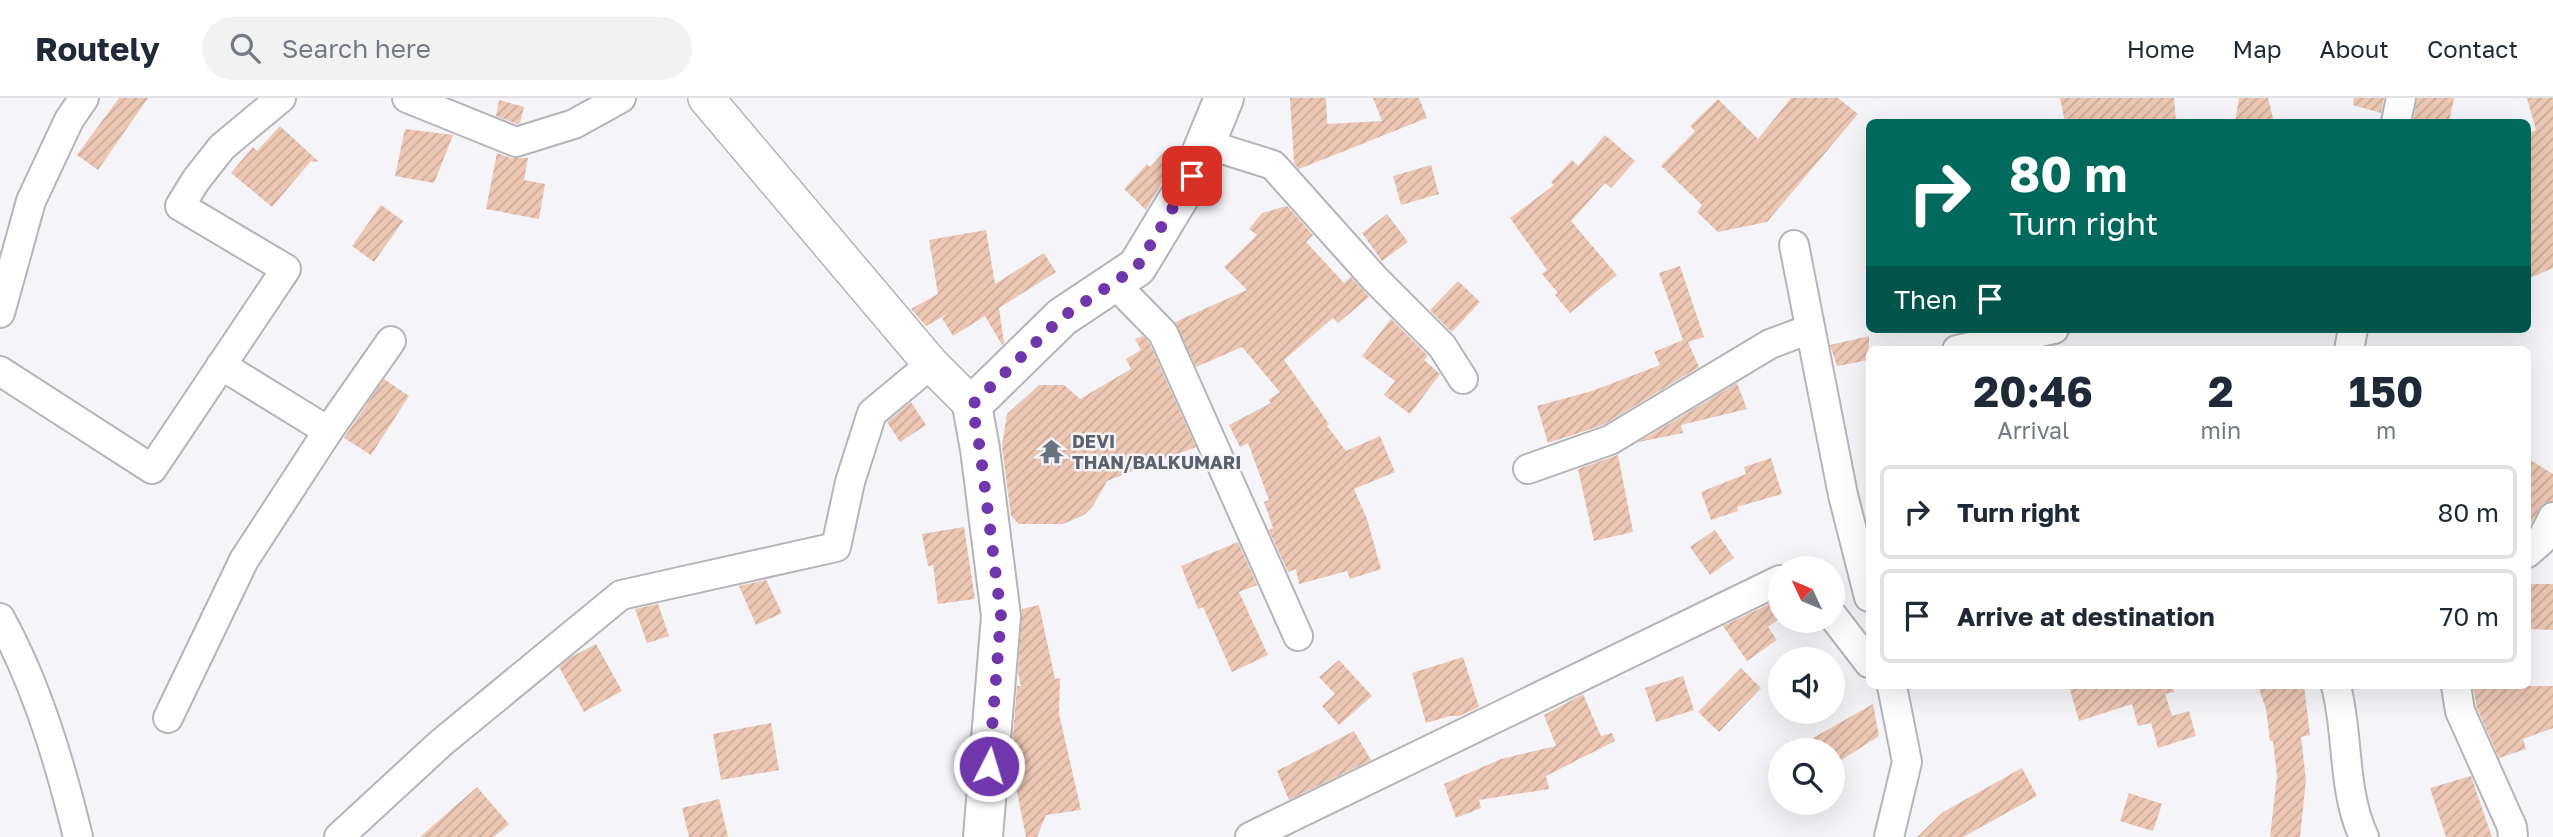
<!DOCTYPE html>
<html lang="en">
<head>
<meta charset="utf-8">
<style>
	body { margin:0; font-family:"Golos Text",sans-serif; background:#f2f2f3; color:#1f2937; height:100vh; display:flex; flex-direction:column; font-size:26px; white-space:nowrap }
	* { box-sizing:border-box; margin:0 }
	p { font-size:23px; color:#747a83 }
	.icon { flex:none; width:38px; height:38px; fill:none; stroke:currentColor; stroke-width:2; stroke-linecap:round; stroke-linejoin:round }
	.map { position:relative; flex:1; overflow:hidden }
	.side { position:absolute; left:1866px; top:248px; width:665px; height:343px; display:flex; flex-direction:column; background:#fff; border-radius:10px; box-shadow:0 7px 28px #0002 }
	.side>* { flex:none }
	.banner { position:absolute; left:1866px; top:21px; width:665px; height:214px; border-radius:10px; box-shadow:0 7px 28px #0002; background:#00695c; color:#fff; overflow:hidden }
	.needle { width:46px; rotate:314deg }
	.tools { position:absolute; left:1768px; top:458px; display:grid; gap:14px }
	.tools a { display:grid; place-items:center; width:77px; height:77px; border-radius:50%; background:#fff; box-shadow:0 7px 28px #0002; font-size:35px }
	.pin { position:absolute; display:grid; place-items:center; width:60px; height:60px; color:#fff; margin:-30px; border-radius:14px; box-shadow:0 4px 10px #0006 }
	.me { position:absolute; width:77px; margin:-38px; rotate:5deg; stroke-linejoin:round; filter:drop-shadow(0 0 5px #0008) }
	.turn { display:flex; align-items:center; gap:24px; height:147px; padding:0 28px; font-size:32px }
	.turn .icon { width:91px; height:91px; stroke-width:2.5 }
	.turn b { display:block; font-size:49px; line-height:60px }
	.then { display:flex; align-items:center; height:66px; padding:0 28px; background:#0003; gap:14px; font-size:26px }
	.eta { display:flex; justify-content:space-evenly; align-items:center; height:119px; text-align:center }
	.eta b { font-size:42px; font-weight:700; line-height:49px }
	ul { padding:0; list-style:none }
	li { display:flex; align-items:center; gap:21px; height:94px; margin:0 14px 10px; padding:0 14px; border:4px solid #e0e1e3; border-radius:10px }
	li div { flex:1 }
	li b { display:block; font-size:26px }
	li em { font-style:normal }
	header { display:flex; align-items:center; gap:42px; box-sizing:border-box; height:98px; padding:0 35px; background:#fff; border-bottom:2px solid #e0e1e3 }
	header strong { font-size:33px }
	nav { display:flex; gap:38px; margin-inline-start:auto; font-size:24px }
	.search { width:490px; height:63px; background:#f2f2f3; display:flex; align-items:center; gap:18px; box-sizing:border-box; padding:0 24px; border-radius:38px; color:#747a83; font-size:26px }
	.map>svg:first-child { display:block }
</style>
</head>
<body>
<header>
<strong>Routely</strong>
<div class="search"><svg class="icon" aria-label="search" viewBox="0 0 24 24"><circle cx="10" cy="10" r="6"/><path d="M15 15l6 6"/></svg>Search here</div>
<nav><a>Home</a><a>Map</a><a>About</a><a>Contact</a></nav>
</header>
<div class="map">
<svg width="2553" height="739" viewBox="0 0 2553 739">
	<defs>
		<pattern id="building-hatch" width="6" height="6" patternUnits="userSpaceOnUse" patternTransform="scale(1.75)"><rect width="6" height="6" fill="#edc7b4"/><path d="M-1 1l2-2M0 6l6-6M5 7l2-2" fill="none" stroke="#caaa9a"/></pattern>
	</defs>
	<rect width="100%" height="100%" fill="#f5f4f9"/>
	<g fill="url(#building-hatch)">
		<path d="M 119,0 L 148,0 L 98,72 L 77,57 Z"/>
		<path d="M 1290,0 L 1326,0 L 1327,26 L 1382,23 L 1373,0 L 1419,0 L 1427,20 L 1299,71 L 1294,65 Z"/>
		<path d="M 1791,0 L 1838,0 L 1858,16 L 1767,124 L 1718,134 L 1697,114 L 1702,107 L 1661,68 L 1695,33 L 1690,28 L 1718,1 L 1758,41 Z"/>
		<path d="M 2060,0 L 2174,0 L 2176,24 L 2065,24 Z"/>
		<path d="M 2239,0 L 2268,0 L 2274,24 L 2235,24 Z"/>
		<path d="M 2354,0 L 2384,0 L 2381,15 L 2353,7 Z"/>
		<path d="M 2417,0 L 2454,0 L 2449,24 L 2413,24 Z"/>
		<path d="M 2527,0 L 2553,0 L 2553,170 L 2527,181 L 2527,36 L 2536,32 Z"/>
		<path d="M 499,2 L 524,9 L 520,25 L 517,26 L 496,18 Z"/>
		<path d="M 280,28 L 319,64 L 311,63 L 272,109 L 231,75 L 253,49 L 257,53 Z"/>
		<path d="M 405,31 L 453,37 L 434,85 L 395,78 Z"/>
		<path d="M 1605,37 L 1635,63 L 1611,90 L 1605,85 L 1571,123 L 1617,177 L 1570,215 L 1555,197 L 1558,195 L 1542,176 L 1547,172 L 1510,120 L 1554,87 L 1551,84 L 1572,62 L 1578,68 Z"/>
		<path d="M 1165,53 L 1175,62 L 1146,112 L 1124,91 L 1147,66 L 1150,69 Z"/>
		<path d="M 497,55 L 511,60 L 528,60 L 524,82 L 545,86 L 539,121 L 486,111 Z"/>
		<path d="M 1431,67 L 1439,96 L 1401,107 L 1393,78 Z"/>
		<path d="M 381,107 L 403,123 L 374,164 L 352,148 Z"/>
		<path d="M 1287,108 L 1313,137 L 1306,144 L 1344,185 L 1351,179 L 1369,199 L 1338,225 L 1333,220 L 1284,262 L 1329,326 L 1327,328 L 1346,353 L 1380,338 L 1395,374 L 1354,391 L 1367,421 L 1381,471 L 1350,481 L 1347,473 L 1299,486 L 1296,471 L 1288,474 L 1269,432 L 1273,430 L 1264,404 L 1269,402 L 1248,345 L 1240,349 L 1229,327 L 1271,305 L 1268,302 L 1280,294 L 1242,249 L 1196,269 L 1175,224 L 1247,192 L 1224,169 L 1257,137 L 1249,131 L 1262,115 Z"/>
		<path d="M 1387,116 L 1408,144 L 1382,163 L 1362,135 Z"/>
		<path d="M 986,132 L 995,186 L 1044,155 L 1056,174 L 999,210 L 1004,245 L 1002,247 L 985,218 L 953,238 L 942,220 L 951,214 L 926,228 L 911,211 L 938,196 L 929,142 Z"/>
		<path d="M 1680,168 L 1704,239 L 1688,244 L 1699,269 L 1603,327 L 1548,345 L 1537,308 L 1592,293 L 1660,267 L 1654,254 L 1683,242 L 1659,175 Z"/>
		<path d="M 1458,183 L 1480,204 L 1452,234 L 1430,212 Z"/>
		<path d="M 1391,221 L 1428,258 L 1424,262 L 1440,276 L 1410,316 L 1384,297 L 1395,283 L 1362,258 Z"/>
		<path d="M 1143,238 L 1149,244 L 1196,349 L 1107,383 L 1093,408 L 1084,417 L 1063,426 L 1019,426 L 1011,418 L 1002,348 L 1007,316 L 1039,287 L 1064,287 L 1080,301 L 1131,271 L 1126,261 L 1141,252 L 1135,241 Z"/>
		<path d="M 1869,238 L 1869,262 L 1837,268 L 1830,247 Z"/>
		<path d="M 384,281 L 409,298 L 371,357 L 344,340 Z"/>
		<path d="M 1737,285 L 1747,311 L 1681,327 L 1683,335 L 1639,344 Z"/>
		<path d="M 911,304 L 926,327 L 900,344 L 887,324 Z"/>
		<path d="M 1618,357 L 1633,434 L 1594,443 L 1578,371 Z"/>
		<path d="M 1771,360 L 1782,396 L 1737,409 L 1738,413 L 1711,422 L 1701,394 L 1746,376 L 1744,369 Z"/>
		<path d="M 2527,360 L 2553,376 L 2553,403 L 2544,405 L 2539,411 L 2527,433 Z"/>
		<path d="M 964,429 L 975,501 L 938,506 L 933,467 L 928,468 L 922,436 Z"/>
		<path d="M 1715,432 L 1734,460 L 1710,477 L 1690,449 Z"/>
		<path d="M 1238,444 L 1257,487 L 1239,494 L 1268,557 L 1232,574 L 1203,509 L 1198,511 L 1181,468 Z"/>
		<path d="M 766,482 L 782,515 L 756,527 L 739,488 Z"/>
		<path d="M 2527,486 L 2553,486 L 2553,532 L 2527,531 Z"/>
		<path d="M 1780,501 L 1780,520 L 1768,529 L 1777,542 L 1747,563 L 1723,528 Z"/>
		<path d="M 658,506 L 669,538 L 647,545 L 635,511 Z"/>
		<path d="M 1039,507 L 1055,581 L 1060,580 L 1059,616 L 1081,712 L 1046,717 L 1037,739 L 1026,739 L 1011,664 L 1017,588 L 1021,588 L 1018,574 L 1022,511 Z"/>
		<path d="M 596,546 L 622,593 L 584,614 L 559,569 L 571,559 Z"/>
		<path d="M 1463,559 L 1479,609 L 1459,618 L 1450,618 L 1426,625 L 1412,575 Z"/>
		<path d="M 1339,562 L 1372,598 L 1339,627 L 1322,608 L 1335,596 L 1319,579 Z"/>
		<path d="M 1741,570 L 1761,590 L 1719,634 L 1698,614 Z"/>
		<path d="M 1683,578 L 1694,612 L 1656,624 L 1645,590 Z"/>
		<path d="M 2069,588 L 2173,588 L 2174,594 L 2165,596 L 2172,618 L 2189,613 L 2196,638 L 2158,650 L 2151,625 L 2138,628 L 2132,606 L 2079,623 Z"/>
		<path d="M 2258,588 L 2304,588 L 2310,637 L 2301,639 L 2306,682 L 2300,739 L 2270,739 L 2277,678 L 2273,643 L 2270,643 L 2266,611 Z"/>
		<path d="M 2473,588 L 2553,588 L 2553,630 L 2523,641 L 2526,651 L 2499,660 L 2477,610 Z"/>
		<path d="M 1583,596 L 1601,638 L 1612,635 L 1615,643 L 1546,678 L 1549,691 L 1479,702 L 1481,710 L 1456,720 L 1444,686 L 1501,661 L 1556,648 L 1544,617 Z"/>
		<path d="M 1873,606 L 1879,638 L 1832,668 L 1832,653 L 1790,653 Z"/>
		<path d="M 771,625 L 779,672 L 721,682 L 713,636 Z"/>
		<path d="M 1354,633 L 1371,662 L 1289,702 L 1277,673 Z"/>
		<path d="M 2022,670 L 2037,698 L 1963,739 L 1917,739 L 1943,714 Z"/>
		<path d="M 2471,678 L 2492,739 L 2446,739 L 2430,690 Z"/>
		<path d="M 477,689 L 509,726 L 494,739 L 420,739 Z"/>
		<path d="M 2129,695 L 2162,706 L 2153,733 L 2120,723 Z"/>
		<path d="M 719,701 L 728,739 L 689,739 L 682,710 Z"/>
	</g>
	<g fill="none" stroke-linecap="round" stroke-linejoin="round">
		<defs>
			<g id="minor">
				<path d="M 407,0 L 516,44 L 574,26 L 621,0"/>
				<path d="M 2396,24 L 2401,0"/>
				<path d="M 1206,46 L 1273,67 L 1375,181 L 1442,248 L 1463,281"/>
				<path d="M 1794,147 L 1843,397 L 1869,499"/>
				<path d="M 1113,184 L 1163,235 L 1298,538"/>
				<path d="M 0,215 L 31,103 L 69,22 L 84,0"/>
				<path d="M 1957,252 L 2054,231"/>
				<path d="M 2349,252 L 2353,231"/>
				<path d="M 221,267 L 328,333"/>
				<path d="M 0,273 L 152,371 L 286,171 L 180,108 L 196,82 L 222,49 L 281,0"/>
				<path d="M 1528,371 L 1610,342 L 1770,246 L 1810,231"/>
				<path d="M 2527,455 L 2541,443 L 2553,419"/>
				<path d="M 1832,517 L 1869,565"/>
				<path d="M 0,520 C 37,587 60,665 78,739"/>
				<path d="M 2336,588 C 2349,637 2342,692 2364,739"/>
				<path d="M 2456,588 L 2460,613 L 2512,729 L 2513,739"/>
				<path d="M 168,620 L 244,462 L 328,333 L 391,243"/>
				<path d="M 339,739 L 441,645 L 621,497 L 836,449 L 850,384 L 872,315 L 931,266"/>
				<path d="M 1250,739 L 1780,482"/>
				<path d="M 1889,739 L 1907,664 L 1892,588"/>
			</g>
			<path id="tertiary" d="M 706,0 L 931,266 L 972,307"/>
			<path id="secondary" d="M 983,739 L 1001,518 L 980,351 L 972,307 L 1062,219 L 1137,169 L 1192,78 L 1224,0"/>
		</defs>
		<use href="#minor" stroke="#b5b4b9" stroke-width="32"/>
		<use href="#tertiary" stroke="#b5b4b9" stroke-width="38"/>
		<use href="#secondary" stroke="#b5b4b9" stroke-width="42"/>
		<use href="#minor" stroke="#fff" stroke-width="28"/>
		<use href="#tertiary" stroke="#fff" stroke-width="35"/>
		<use href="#secondary" stroke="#fff" stroke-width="38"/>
	</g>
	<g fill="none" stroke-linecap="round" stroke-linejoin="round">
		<path stroke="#7036ac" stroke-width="12" stroke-dasharray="0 21.6" d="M 989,668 L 1001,518 L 980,351 L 972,307 L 1062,219 L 1137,169 L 1192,78"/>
	</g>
	<defs>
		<symbol id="temple-bare" viewBox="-9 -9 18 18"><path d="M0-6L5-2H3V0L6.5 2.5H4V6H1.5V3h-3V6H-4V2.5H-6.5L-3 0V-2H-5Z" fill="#6b7280" stroke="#f5f4f9" stroke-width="2.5" paint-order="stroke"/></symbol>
	</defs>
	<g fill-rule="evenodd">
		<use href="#temple-bare" x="1034" y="336" width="35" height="35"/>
	</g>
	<g text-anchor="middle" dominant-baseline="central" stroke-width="5" stroke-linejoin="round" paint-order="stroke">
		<g font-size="18" font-weight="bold" fill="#5b616d" stroke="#f5f4f9" text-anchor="start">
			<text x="1072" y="343">DEVI<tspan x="1072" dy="21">THAN/BALKUMARI</tspan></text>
		</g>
	</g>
</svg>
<div class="tools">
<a><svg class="needle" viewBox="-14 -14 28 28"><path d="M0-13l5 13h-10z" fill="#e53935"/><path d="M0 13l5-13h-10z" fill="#747a83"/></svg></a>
<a><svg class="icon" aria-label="sound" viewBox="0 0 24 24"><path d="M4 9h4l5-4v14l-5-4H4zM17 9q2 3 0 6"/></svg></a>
<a><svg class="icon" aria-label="search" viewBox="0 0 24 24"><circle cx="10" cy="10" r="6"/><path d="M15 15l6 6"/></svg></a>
</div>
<div class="pin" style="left:1192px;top:78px;background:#d93025"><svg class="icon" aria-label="arrive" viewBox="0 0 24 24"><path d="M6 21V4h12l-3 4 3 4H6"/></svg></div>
<svg class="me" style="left:989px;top:668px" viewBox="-20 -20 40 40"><circle r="17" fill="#7036ac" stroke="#fff" stroke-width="3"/><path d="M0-11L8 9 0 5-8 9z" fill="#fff"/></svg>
<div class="banner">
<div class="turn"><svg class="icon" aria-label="right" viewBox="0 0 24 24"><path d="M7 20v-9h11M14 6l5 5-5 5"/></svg><div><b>80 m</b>Turn right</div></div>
<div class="then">Then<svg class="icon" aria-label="arrive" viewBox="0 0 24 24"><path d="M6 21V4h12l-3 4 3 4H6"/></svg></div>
</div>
<section class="side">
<div class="eta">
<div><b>20:46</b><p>Arrival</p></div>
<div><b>2</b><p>min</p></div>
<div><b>150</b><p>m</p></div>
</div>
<ul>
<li><svg class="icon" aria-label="right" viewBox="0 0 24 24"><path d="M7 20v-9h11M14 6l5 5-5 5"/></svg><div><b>Turn right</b></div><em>80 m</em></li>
<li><svg class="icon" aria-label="arrive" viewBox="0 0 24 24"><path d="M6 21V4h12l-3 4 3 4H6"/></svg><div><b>Arrive at destination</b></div><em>70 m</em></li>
</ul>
</section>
</div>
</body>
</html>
